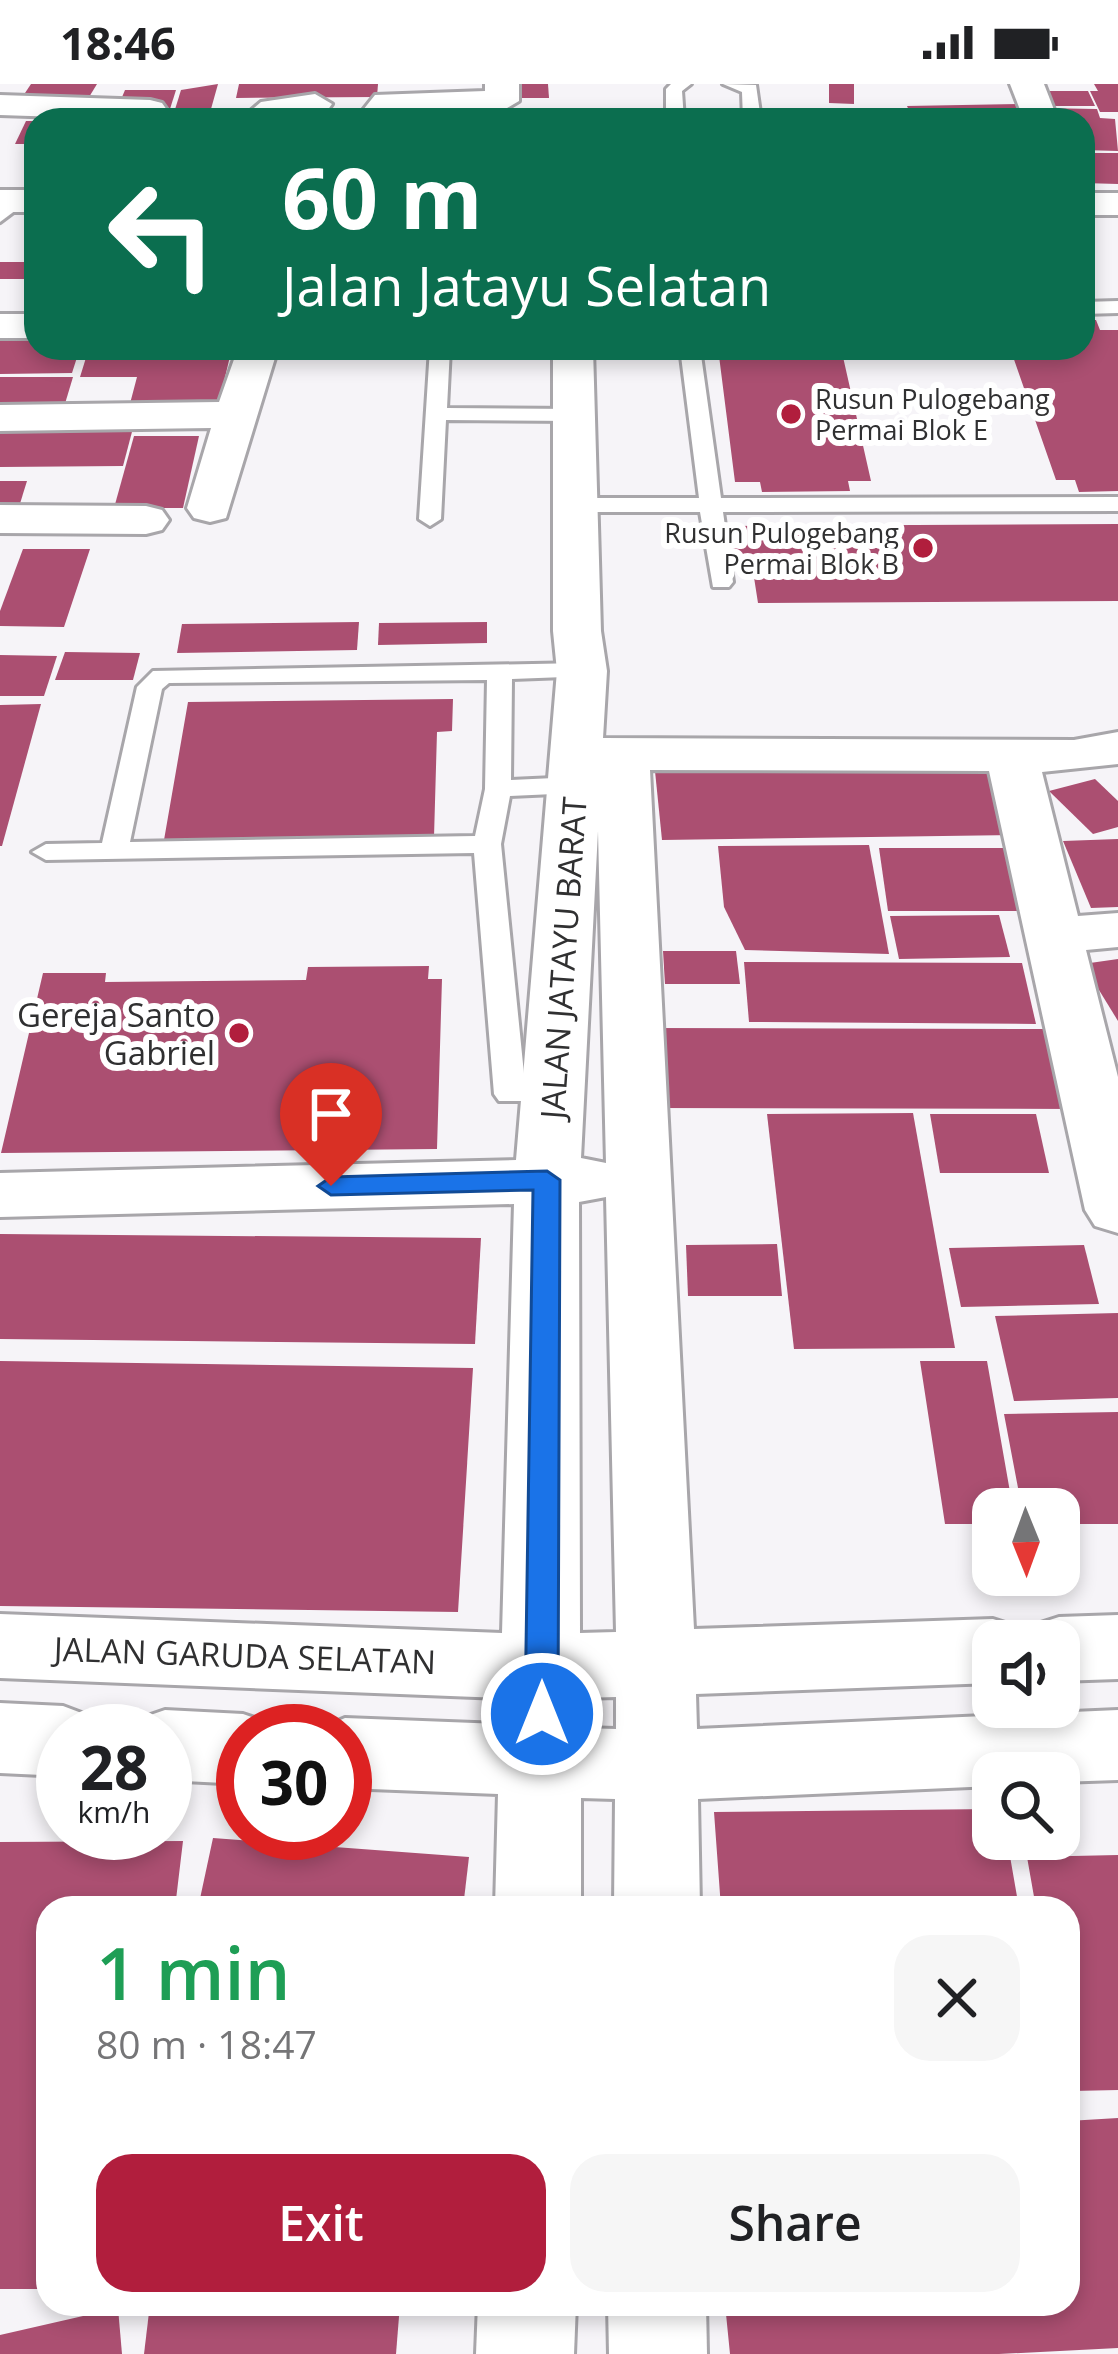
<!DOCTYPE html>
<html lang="en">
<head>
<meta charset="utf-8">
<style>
	body { margin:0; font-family:"Open Sans",sans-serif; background:#f6f6f6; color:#202124; height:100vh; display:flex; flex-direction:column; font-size:45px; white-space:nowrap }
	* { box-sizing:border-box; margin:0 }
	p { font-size:39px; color:#757577 }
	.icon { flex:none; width:66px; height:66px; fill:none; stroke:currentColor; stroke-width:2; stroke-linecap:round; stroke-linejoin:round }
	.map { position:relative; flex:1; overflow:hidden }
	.side { position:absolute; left:36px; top:1812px; width:1044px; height:420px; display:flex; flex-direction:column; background:#fff; border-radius:36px; box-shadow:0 6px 18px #0003 }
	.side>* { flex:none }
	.banner { position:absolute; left:24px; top:24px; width:1071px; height:252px; border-radius:36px; box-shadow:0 6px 18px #0003; background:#0b6e4f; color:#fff; overflow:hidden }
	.needle { width:78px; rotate:179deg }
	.tools { position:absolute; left:972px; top:1404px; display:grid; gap:24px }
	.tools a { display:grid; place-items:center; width:108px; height:108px; border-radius:24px; background:#fff; box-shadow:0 6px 18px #0003; font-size:60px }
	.speed { position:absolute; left:36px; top:1620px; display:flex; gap:24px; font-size:60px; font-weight:700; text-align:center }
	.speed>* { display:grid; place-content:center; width:156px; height:156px; border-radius:50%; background:#fff; box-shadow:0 6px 18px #0003; line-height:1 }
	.speed small { font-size:30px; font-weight:400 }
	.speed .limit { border:18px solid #d22; background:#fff; color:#111 }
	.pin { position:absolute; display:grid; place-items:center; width:102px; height:102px; color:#fff; margin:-123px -51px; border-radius:50% 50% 50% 0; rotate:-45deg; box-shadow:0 0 12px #0007 }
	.pin .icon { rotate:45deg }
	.me { position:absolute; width:132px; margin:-66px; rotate:0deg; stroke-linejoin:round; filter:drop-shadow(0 0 9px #0008) }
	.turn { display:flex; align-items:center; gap:42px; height:252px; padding:0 60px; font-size:54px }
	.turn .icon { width:156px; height:156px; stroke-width:2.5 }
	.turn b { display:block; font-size:84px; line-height:102px }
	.round { display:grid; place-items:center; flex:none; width:126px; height:126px; border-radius:36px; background:#f6f6f6 }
	.head { display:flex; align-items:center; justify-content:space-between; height:204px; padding:0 60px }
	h1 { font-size:72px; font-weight:600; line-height:90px; color:#1e9e55 }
	.primary-button { display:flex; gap:24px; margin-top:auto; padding:24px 60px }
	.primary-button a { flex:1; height:138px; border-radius:36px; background:#b11e3d; color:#fff; font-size:48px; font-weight:600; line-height:138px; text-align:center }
	.primary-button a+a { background:#f6f6f6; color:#202124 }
	.status { display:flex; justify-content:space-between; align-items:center; height:84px; padding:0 60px; background:#fff; direction:ltr }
	.status svg { height:33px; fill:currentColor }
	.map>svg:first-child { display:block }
</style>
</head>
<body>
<div class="status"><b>18:46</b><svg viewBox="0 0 49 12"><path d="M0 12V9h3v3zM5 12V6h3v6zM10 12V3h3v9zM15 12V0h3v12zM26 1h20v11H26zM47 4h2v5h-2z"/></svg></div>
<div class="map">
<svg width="1118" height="2270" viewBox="0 0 1118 2270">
	<rect width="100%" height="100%" fill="#f6f4f8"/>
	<g fill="#ab4f71">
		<path d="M 31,0 L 97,0 L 83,23 L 17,21 Z"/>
		<path d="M 218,0 L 209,32 L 173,32 L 181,6 Z"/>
		<path d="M 239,0 L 378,0 L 377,13 L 236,14 Z"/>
		<path d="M 509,0 L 548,0 L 549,14 L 510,14 Z"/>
		<path d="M 829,0 L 854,0 L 854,20 L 829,19 Z"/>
		<path d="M 1094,0 L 1118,0 L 1118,28 L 1100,28 L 1090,7 L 1098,7 Z"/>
		<path d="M 125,6 L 176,6 L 170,25 L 117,25 Z"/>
		<path d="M 1030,7 L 1088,7 L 1095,22 L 1036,22 Z"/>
		<path d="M 1024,20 L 1032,36 L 913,36 L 907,22 Z"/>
		<path d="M 1041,24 L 1097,25 L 1100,34 L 1115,35 L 1118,67 L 1083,66 L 1083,36 L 1046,36 Z"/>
		<path d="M 384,27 L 482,27 L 481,36 L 382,36 Z"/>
		<path d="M 26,37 L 36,37 L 36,60 L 15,60 Z"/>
		<path d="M 1083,69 L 1118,69 L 1118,100 L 1083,99 Z"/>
		<path d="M 0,178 L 36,178 L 36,186 L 33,195 L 0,195 Z"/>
		<path d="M 1083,236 L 1096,236 L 1100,246 L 1118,246 L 1118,407 L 1079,408 L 1075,396 L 1056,396 L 1010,264 L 1083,264 Z"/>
		<path d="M 0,253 L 36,253 L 36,264 L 80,264 L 72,289 L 0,290 Z"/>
		<path d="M 89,264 L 232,264 L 216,331 L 127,331 L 137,293 L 80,293 Z"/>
		<path d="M 718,264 L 841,264 L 871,397 L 848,397 L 850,407 L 762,408 L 760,398 L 735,398 Z"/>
		<path d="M 0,293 L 73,293 L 61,333 L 0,333 Z"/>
		<path d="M 133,344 L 123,382 L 0,383 L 0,345 Z"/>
		<path d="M 134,352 L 199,352 L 183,424 L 114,424 Z"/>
		<path d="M 0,397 L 27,397 L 18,426 L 0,426 Z"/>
		<path d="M 1118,440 L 1118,517 L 758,519 L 753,487 L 731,487 L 726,442 Z"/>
		<path d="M 23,465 L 90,465 L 64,543 L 0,542 L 0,527 Z"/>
		<path d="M 359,538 L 357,566 L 177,569 L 182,540 Z"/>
		<path d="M 487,538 L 487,559 L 378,561 L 379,539 Z"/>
		<path d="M 65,568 L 140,569 L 133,596 L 55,596 Z"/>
		<path d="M 0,571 L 57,572 L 44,612 L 0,612 Z"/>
		<path d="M 453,615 L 452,647 L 437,648 L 434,753 L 164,756 L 188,618 Z"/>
		<path d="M 41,620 L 2,762 L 0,762 L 0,621 Z"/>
		<path d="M 995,682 L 1015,751 L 662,756 L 655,687 Z"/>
		<path d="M 1095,695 L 1118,717 L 1118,743 L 1093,750 L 1049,707 Z"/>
		<path d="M 1118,755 L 1118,823 L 1091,824 L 1063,757 Z"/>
		<path d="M 869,761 L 889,870 L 745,866 L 724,823 L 718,762 Z"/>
		<path d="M 879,764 L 1005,764 L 1018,827 L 888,827 Z"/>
		<path d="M 999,831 L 1010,873 L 899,875 L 890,832 Z"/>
		<path d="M 663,867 L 736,867 L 740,900 L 665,900 Z"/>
		<path d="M 1118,875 L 1118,937 L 1083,880 Z"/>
		<path d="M 744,878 L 1022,879 L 1036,940 L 749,938 Z"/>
		<path d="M 429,882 L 428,895 L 442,895 L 437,1065 L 1,1069 L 43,889 L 106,889 L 105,898 L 306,896 L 308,883 Z"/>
		<path d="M 650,944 L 1055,945 L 1074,1025 L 653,1024 Z"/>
		<path d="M 913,1029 L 955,1264 L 794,1265 L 767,1030 Z"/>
		<path d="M 930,1030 L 1036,1030 L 1049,1089 L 940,1089 Z"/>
		<path d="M 0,1150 L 481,1154 L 475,1260 L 0,1255 Z"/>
		<path d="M 777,1160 L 782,1212 L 688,1212 L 686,1161 Z"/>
		<path d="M 1084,1161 L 1099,1220 L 961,1223 L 949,1164 Z"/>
		<path d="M 1118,1229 L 1118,1314 L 1014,1317 L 995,1232 Z"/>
		<path d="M 0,1277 L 473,1284 L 458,1528 L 0,1522 Z"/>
		<path d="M 920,1277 L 987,1277 L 1013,1425 L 993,1425 L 993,1440 L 945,1440 Z"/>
		<path d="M 1118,1328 L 1118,1440 L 1059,1440 L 1059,1425 L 1022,1425 L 1004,1330 Z"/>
		<path d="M 993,1725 L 993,1755 L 1007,1755 L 1019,1824 L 721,1824 L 714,1728 Z"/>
		<path d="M 213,1754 L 469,1773 L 463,1824 L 198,1824 Z"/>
		<path d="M 183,1757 L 175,1824 L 48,1824 L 48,2205 L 0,2205 L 0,1758 Z"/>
		<path d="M 1118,1771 L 1118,2006 L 1072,2007 L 1068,1824 L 1036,1824 L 1027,1773 Z"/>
		<path d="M 1118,2034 L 1118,2264 L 999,2270 L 730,2270 L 725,2220 L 1068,2220 L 1068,2037 Z"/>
		<path d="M 150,2220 L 400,2220 L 396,2270 L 144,2270 Z"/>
		<path d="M 118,2224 L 122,2270 L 0,2270 L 0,2251 Z"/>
	</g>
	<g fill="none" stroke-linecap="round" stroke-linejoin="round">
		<defs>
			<g id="service">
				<path d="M 671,0 L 691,0 L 682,7 L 684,36 L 666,36 L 666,5 Z"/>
				<path d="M 723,0 L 756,1 L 761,36 L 743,36 L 742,8 Z"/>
				<path d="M 13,113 L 28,117 L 0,138 L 0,123 Z"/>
				<path d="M 1118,217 L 1118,229 L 1083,230 L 1083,218 Z"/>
				<path d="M 430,264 L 450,264 L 447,324 L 575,325 L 586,331 L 575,337 L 446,336 L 441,435 L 430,442 L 419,435 Z"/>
				<path d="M 680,264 L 700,264 L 721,414 L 1118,413 L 1118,427 L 723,428 L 733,498 L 729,503 L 713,503 L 700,428 L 578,428 L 567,421 L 578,414 L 699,414 Z"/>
				<path d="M 582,579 L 591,582 L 595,587 L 591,592 L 512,595 L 511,696 L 576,693 L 589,701 L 576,709 L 510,712 L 501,760 L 526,1010 L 521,1017 L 499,1017 L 494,1010 L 474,769 L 46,776 L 32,768 L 46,760 L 102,759 L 137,603 L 153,587 ZM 487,596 L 485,705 L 475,752 L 130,758 L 162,605 L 169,599 Z"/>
			</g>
			<g id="minor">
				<path d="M 485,0 L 519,0 L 519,17 L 502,27 L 397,28 L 390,36 L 355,36 L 375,11 L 485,7 Z"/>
				<path d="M 1010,0 L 1044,0 L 1058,36 L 1024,36 Z"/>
				<path d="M 315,10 L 332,20 L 327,27 L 279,36 L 240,36 L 261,18 Z"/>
				<path d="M 0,11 L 150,16 L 162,19 L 167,26 L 151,36 L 0,31 Z"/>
				<rect x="0" y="106" width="36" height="22"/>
				<rect x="1083" y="109" width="35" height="22"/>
				<rect x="0" y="230" width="36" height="24"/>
				<path d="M 238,264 L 278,264 L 226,434 L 210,438 L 194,434 L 187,424 L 211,344 L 0,347 L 0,321 L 219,318 Z"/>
				<path d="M 553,264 L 593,264 L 601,547 L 607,587 L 603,654 L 1074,656 L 1118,648 L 1118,680 L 1042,688 L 1078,832 L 1118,829 L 1118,863 L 1086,866 L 1118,993 L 1118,1149 L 1095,1142 L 1085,1126 L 989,687 L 650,686 L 694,1545 L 993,1535 L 1021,1544 L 1026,1554 L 1031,1542 L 1059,1533 L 1118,1531 L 1118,1595 L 1059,1597 L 1059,1557 L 993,1557 L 993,1599 L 696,1610 L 697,1645 L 1118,1626 L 1118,1696 L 1059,1698 L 1059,1689 L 993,1689 L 993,1702 L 698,1715 L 700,1824 L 614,1824 L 615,1715 L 581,1714 L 581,1824 L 495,1824 L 498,1710 L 345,1704 L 345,1647 L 315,1647 L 345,1634 L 500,1640 L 501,1614 L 0,1594 L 0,1530 L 502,1549 L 514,1120 L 0,1133 L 0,1089 L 516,1076 L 557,587 L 553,547 ZM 598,747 L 606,1079 L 581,1074 ZM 606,1113 L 616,1548 L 580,1549 L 579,1118 ZM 616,1613 L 616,1645 L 581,1644 L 581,1614 Z"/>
				<path d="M 0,421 L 146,422 L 162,426 L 169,436 L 162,446 L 146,450 L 0,449 Z"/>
				<path d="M 0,1619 L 63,1622 L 92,1633 L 99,1647 L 63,1647 L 63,1692 L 0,1689 Z"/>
				<path d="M 165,1626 L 243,1630 L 272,1640 L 275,1647 L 243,1647 L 243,1700 L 165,1696 L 165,1647 L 131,1647 L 136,1636 Z"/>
				<path d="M 478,2220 L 576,2220 L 574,2270 L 476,2270 Z"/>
				<path d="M 608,2220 L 706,2220 L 707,2270 L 609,2270 Z"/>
			</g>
		</defs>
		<use href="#service" stroke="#a8a6aa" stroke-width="6"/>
		<use href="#minor" stroke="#a8a6aa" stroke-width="6"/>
		<use href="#service" fill="#fff" fill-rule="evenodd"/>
		<use href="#minor" fill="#fff" fill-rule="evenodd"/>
	</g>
	<path fill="#1a73e8" stroke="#114b97" stroke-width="3" d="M 547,1087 L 560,1096 L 558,1630 L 554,1640 L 542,1644 L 530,1640 L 525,1630 L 533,1106 L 331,1111 L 318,1102 L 331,1093 Z"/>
	<g fill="#b11e3d" stroke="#fff" stroke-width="4.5">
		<circle cx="791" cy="330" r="12"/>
		<circle cx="923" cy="464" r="12"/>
		<circle cx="239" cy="949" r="12"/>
	</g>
	<g text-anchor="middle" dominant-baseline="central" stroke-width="12" stroke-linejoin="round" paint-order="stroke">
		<g font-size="27" fill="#303031" stroke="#fff" text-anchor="start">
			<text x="815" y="314">Rusun Pulogebang<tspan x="815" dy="31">Permai Blok E</tspan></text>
			<text x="899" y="448" text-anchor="end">Rusun Pulogebang<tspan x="899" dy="31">Permai Blok B</tspan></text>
		</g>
		<g font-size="33" fill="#303031" stroke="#fff">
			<text transform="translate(563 874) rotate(-86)">JALAN JATAYU BARAT</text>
			<text transform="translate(245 1571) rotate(2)">JALAN GARUDA SELATAN</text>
		</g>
		<g font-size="33" fill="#303031" stroke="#fff" text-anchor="end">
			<text x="215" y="930">Gereja Santo<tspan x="215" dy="38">Gabriel</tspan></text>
		</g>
	</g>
</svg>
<div class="tools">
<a><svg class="needle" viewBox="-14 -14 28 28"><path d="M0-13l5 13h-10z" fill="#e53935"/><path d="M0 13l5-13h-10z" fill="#757577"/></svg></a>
<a><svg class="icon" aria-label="sound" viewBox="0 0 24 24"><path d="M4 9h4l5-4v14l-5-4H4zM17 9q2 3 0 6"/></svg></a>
<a><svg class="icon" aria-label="search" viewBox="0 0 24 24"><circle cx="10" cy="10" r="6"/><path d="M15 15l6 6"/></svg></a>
</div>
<div class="speed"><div>28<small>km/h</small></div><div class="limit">30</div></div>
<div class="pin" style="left:331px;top:1102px;background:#d93025"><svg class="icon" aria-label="arrive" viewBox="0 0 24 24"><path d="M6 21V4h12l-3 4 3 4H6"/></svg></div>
<svg class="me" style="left:542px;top:1630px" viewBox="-20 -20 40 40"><circle r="17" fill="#1a73e8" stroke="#fff" stroke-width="3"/><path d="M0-11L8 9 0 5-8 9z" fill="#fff"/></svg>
<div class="banner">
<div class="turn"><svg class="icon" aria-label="left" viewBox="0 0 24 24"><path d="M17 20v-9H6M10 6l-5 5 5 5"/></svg><div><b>60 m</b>Jalan Jatayu Selatan</div></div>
</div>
<section class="side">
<div class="head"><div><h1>1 min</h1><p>80 m · 18:47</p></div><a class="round"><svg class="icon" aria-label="close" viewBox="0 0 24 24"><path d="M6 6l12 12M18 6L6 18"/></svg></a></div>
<div class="primary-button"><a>Exit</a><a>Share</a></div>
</section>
</div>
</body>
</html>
